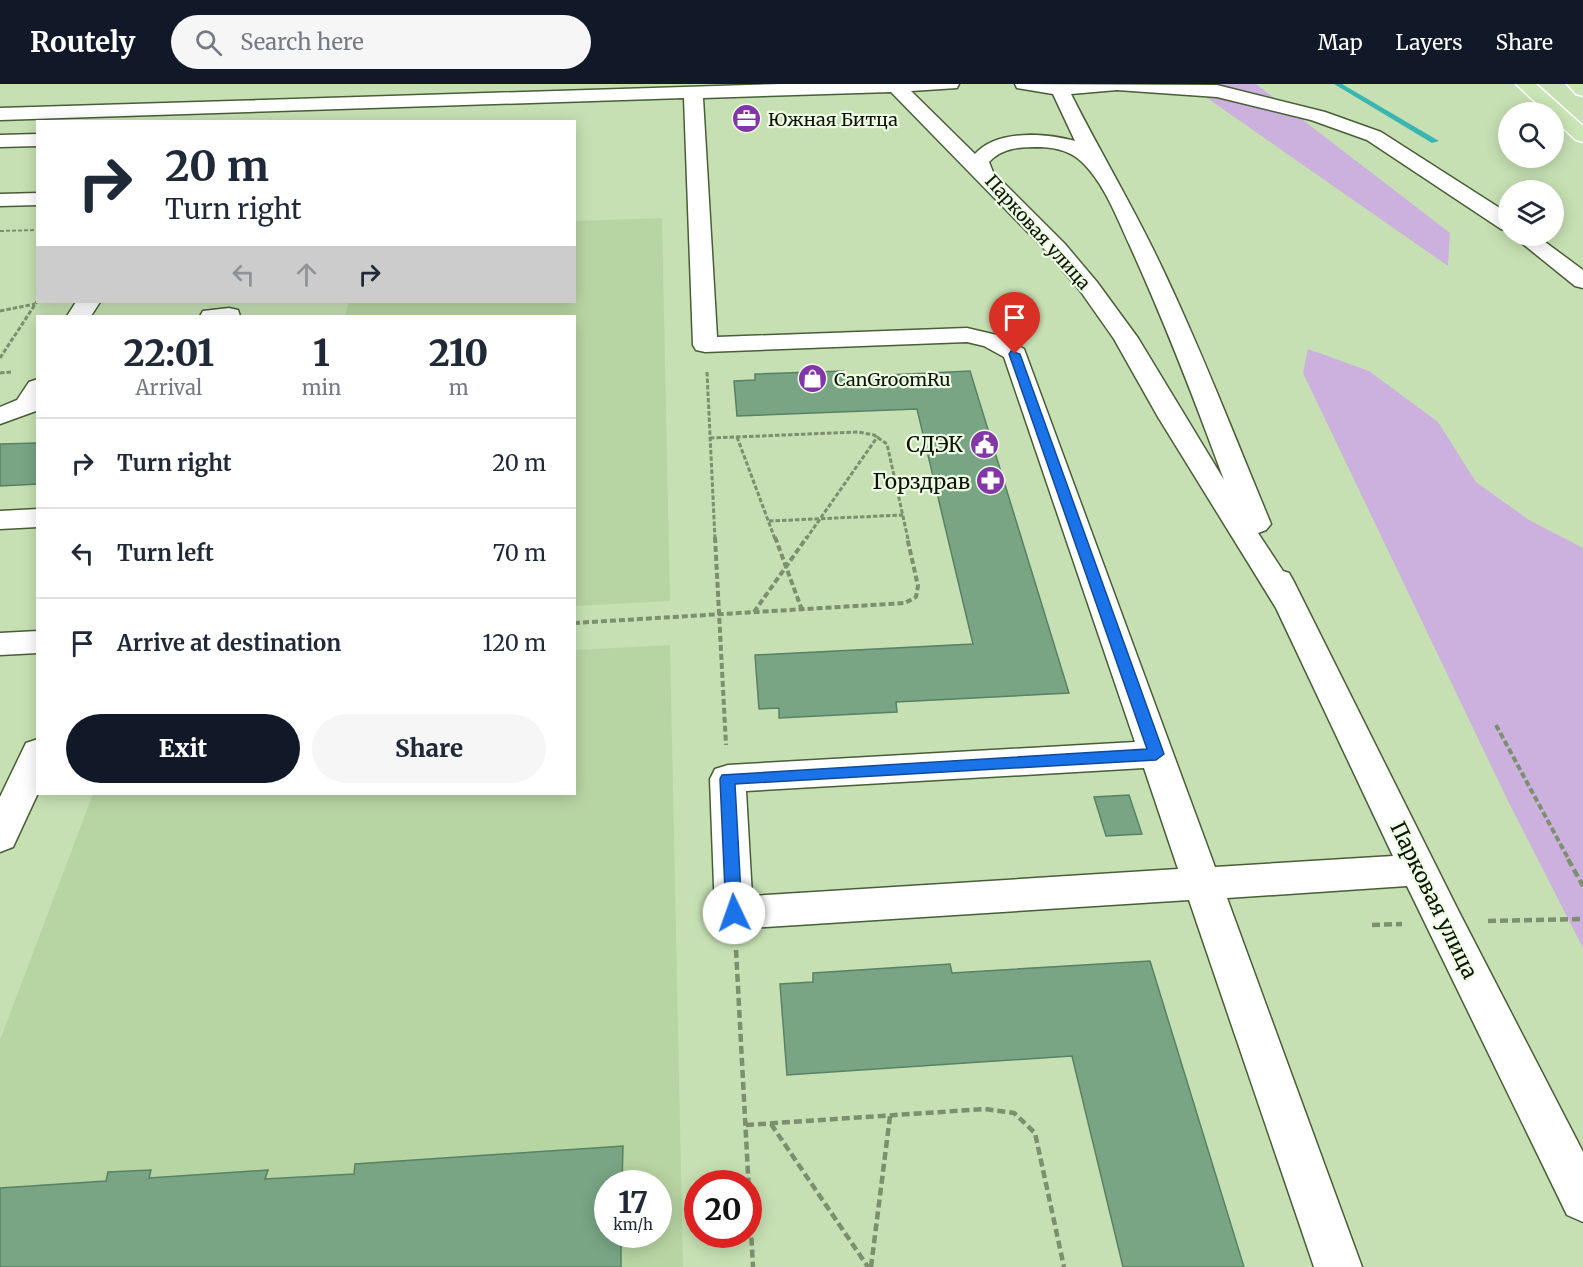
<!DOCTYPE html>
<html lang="en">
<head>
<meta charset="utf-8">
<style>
	body { margin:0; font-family:Merriweather,serif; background:#f6f6f7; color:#1f2937; height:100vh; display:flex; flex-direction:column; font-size:22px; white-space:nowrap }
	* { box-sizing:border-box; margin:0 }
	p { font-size:20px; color:#747a83 }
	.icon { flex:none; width:33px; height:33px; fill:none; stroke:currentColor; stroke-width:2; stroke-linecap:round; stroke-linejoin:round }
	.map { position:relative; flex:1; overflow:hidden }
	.side { position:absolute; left:36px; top:231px; width:540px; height:480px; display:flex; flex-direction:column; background:#fff; border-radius:0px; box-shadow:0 3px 15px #0003 }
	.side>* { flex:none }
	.top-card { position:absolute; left:36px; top:36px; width:540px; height:183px; border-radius:0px; box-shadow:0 3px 15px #0003; background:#fff; color:#1f2937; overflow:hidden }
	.controls { position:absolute; left:1498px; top:18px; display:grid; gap:12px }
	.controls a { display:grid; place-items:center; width:66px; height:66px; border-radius:50%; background:#fff; box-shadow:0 3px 15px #0003; font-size:30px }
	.speed { position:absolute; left:594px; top:1086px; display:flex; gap:12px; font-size:30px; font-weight:700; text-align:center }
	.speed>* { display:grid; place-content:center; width:78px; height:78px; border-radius:50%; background:#fff; box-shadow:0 3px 15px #0003; line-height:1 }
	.speed small { font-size:15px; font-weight:400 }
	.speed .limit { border:9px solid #d22; background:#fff; color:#111 }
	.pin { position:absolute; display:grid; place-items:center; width:51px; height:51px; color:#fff; margin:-62px -26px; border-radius:50% 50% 50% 0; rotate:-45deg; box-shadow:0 0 6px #0007 }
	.pin .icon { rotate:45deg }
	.me { position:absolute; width:66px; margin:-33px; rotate:357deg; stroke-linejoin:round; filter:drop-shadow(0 0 4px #0008) }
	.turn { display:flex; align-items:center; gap:21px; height:126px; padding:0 30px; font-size:27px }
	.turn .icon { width:78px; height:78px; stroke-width:2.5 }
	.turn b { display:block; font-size:42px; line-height:51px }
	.lanes { display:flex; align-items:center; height:57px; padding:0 30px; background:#0003; justify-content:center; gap:30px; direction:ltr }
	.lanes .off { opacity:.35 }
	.eta { display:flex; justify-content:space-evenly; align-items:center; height:102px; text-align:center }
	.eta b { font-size:36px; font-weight:800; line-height:42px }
	.primary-button { display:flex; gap:12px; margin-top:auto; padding:12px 30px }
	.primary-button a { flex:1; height:69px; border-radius:36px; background:#111827; color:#fff; font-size:24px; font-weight:800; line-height:69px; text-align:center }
	.primary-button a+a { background:#f6f6f7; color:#1f2937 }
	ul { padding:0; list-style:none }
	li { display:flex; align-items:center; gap:18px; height:90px; padding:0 30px; border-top:2px solid #e0e1e3 }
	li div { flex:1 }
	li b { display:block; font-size:22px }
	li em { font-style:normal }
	header { display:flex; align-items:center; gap:36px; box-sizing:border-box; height:84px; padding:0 30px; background:#111827; color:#fff }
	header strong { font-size:28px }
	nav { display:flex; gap:33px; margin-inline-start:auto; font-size:21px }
	.search { width:420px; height:54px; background:#f6f6f7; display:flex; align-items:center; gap:15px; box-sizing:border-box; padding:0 21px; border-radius:33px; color:#747a83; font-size:22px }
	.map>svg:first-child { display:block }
</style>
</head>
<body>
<header>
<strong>Routely</strong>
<div class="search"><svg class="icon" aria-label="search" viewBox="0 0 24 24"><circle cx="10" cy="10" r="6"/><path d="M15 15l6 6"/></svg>Search here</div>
<nav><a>Map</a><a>Layers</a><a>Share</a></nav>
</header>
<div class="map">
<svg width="1583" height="1183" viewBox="0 0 1583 1183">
	<rect width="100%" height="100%" fill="#c6e0b3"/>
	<g fill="#b7d5a2" fill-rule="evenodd">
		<path d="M 662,134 L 670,517 L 575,522 L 574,232 L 345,232 L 349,218 L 574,218 L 575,137 Z"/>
		<path d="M 670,561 L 683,1183 L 0,1183 L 0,956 L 93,710 L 574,710 L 575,566 ZM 608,1100 L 658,1100 L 658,1150 L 608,1150 Z"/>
	</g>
	<g fill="#ccb0dd">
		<path d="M 1187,0 L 1256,0 L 1450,149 L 1448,182 Z"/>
		<path d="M 1308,265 L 1369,287 L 1438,338 L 1476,398 L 1529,436 L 1583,464 L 1583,864 L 1508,717 L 1303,289 Z"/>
	</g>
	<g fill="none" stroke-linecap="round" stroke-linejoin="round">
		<path fill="#3ab6b2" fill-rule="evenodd" d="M 1334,0 L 1342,0 L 1439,57 L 1432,59 Z"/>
	</g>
	<g fill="#79a585" stroke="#578263" stroke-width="1.5">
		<path d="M 843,287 L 844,293 L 970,287 L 1069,609 L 896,618 L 897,628 L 779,634 L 779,624 L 759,625 L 755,571 L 973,560 L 917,325 L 737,332 L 734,297 L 755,296 L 755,290 Z"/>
		<path d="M 38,359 L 38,400 L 0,402 L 0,360 Z"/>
		<path d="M 1129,711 L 1142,750 L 1106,752 L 1094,713 Z"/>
		<path d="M 1150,877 L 1244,1183 L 1123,1183 L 1072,972 L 787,991 L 780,900 L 813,898 L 813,889 L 950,880 L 952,889 Z"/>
		<path d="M 623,1062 L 622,1100 L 608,1100 L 608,1150 L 621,1150 L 621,1183 L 0,1183 L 0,1104 L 106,1097 L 108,1088 L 151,1086 L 149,1094 L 268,1086 L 265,1095 L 354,1090 L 355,1080 Z"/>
	</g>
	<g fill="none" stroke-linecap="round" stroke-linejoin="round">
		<defs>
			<g id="minor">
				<path d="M 782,0 L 959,0 L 957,4 L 911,7 L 975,70 C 997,45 1046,49 1075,57 L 1053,10 L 1017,4 L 1015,0 L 1217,1 L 1325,28 L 1381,48 L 1509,130 L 1509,147 L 1501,145 L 1367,56 L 1311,36 L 1217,13 L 1117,6 L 1071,10 C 1101,70 1136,127 1164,188 C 1203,270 1236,356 1271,440 L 1266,446 L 1258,449 L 1283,487 L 1289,489 L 1293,496 L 1458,826 L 1583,1068 L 1583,1138 L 1567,1131 L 1407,802 L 1227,814 L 1362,1183 L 1314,1183 L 1189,816 L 734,845 L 720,840 L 715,829 L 710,695 L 715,685 L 728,681 L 1135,658 L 1004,273 L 984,262 L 967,258 L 705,268 L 696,266 L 693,261 L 684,14 L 0,36 L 0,24 ZM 891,8 L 1049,170 L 1081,208 L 1114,255 L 1158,333 L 1276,524 L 1393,772 L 1215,783 L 1024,265 L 1001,252 L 967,244 L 717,253 L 703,14 ZM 1041,63 C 1057,64 1071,67 1083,79 C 1105,101 1117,134 1130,162 C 1165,239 1195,317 1224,396 L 1138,254 L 1097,198 L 1065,160 L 993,88 L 989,78 C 1003,63 1022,63 1041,63 ZM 1144,684 L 1178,785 L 752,812 L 746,707 Z"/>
				<path d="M 38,50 L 38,62 L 0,63 L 0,51 Z"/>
				<path d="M 38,109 L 38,121 L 0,122 L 0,110 Z"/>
				<path d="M 1513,152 L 1537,152 L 1583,186 L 1583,204 L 1575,202 Z"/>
				<path d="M 76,218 L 100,218 L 91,232 L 67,232 Z"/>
				<path d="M 229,224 L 238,226 L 240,232 L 200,232 L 203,227 Z"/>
				<path d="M 38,295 L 36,327 L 0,340 L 0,323 L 17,316 L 29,298 Z"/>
				<path d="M 38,425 L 38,443 L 0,445 L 0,427 Z"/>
				<path d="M 38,547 L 38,569 L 0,571 L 0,549 Z"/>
				<path d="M 38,655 L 38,709 L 13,763 L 0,768 L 0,713 L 26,659 Z"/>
			</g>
			<g id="major">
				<path d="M 1516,0 L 1536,0 L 1583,42 L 1583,58 L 1576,56 L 1554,36 L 1554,28 L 1546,28 Z"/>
				<path d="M 1567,0 L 1583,0 L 1583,12 L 1576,10 Z"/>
			</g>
		</defs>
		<use href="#minor" stroke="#485e36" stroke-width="3"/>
		<use href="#major" stroke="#fff" stroke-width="3"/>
		<path stroke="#7c8f6e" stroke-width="2" stroke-dasharray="4 2" stroke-linecap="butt" d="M 0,147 L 38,146"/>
		<g stroke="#7c8f6e" stroke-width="3" stroke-dasharray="4.5 2" stroke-linecap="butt">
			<path d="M 0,227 L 35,220"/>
			<path d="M 0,274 L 38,216"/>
			<path d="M 707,288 L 715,455"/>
			<path d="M 0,289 L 11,288"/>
			<path d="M 737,353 L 775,455"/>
			<path d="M 710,354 L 858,348 L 874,351 L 887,360 L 908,455"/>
			<path d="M 769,437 L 903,431"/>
			<path d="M 806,455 L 878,352"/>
		</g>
		<g stroke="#7c8f6e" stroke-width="4" stroke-dasharray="6 3" stroke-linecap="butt">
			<path d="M 715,453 L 726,661"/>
			<path d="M 775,453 L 802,526"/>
			<path d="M 754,528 L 807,453"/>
			<path d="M 574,539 L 905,519 L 916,513 L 918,502 L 907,453"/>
			<path d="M 1496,641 L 1569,776"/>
		</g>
		<g stroke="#7c8f6e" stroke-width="4.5" stroke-dasharray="8 4" stroke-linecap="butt">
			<path d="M 1568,775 L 1583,802"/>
			<path d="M 1488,837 L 1583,835"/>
			<path d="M 1372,841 L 1402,840"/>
			<path d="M 736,866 L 753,1183"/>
			<path d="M 771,1040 L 868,1183"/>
			<path d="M 746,1041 L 985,1025 L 1014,1029 L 1035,1049 L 1064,1183"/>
			<path d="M 871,1183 L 890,1032"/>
		</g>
		<use href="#minor" fill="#fff" fill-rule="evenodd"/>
		<use href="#major" fill="#cbe6b6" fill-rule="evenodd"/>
	</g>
	<path fill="#1a73e8" stroke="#114b97" stroke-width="1.5" d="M 1011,267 L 1020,270 L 1164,670 L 1156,676 L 735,700 L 742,829 L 740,834 L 734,836 L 729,834 L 726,829 L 720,695 L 722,691 L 1147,665 L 1009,270 Z"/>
	<defs>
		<symbol id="office-disc" viewBox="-11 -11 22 22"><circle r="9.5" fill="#8236a8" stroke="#eefce5"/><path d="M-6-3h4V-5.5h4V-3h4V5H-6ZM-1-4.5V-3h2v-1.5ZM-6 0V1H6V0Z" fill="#fff"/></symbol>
		<symbol id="shop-disc" viewBox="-11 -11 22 22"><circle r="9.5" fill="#8236a8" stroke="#eefce5"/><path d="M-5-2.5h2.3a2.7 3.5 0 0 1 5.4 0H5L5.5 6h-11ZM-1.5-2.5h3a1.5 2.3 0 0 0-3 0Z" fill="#fff"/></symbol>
		<symbol id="civic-disc" viewBox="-11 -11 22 22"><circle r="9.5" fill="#8236a8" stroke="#eefce5"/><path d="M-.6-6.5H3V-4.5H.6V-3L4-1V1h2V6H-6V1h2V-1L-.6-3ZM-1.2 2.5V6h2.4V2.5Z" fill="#fff"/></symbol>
		<symbol id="pharmacy-disc" viewBox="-11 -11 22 22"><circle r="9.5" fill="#8236a8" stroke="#eefce5"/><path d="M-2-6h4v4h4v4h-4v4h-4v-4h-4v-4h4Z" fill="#fff"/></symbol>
	</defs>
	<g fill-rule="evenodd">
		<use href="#office-disc" x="730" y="18" width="33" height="33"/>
		<use href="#shop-disc" x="796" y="278" width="33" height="33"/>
		<use href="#civic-disc" x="968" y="344" width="33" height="33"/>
		<use href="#pharmacy-disc" x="974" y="380" width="33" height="33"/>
	</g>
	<g text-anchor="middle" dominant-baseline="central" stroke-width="4.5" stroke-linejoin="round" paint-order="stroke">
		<g font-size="18" fill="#0c1505" stroke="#eefce5" text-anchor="start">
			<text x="768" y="35">Южная Битца</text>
			<text x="834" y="295">CanGroomRu</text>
		</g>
		<g font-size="18" fill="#0c1505" stroke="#eefce5">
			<text transform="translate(1038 148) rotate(48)">Парковая улица</text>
		</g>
		<g font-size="21" fill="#0c1505" stroke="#eefce5" text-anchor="end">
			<text x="963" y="360">СДЭК</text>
			<text x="970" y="397">Горздрав</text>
		</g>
		<g font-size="21" fill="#0c1505" stroke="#eefce5">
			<text transform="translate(1434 816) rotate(64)">Парковая улица</text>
		</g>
	</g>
</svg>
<div class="controls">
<a><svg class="icon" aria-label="search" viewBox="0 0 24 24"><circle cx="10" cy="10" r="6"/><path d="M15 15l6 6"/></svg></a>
<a><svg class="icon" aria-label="layers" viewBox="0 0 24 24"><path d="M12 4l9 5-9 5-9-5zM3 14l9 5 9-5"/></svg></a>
</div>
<div class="speed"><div>17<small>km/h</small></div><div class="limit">20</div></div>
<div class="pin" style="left:1015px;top:270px;background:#d93025"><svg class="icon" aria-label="arrive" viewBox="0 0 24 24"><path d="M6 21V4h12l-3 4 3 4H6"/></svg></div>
<svg class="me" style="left:734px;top:829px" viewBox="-20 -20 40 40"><circle r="19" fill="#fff"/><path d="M0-13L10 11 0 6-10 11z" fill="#1a73e8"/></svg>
<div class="top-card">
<div class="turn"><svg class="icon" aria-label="right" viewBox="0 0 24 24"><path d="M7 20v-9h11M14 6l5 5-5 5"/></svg><div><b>20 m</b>Turn right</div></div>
<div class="lanes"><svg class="icon off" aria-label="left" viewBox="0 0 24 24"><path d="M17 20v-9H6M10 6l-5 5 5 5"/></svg><svg class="icon off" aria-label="ahead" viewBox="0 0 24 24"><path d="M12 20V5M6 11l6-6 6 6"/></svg><svg class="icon" aria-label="right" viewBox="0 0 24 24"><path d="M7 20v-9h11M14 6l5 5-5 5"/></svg></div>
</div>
<section class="side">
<div class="eta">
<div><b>22:01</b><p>Arrival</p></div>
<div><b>1</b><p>min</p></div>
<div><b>210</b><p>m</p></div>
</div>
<ul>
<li><svg class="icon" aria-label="right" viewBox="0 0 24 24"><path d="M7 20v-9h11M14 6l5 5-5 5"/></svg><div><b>Turn right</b></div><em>20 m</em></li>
<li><svg class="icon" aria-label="left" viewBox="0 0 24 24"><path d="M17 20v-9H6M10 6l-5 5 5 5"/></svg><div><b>Turn left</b></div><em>70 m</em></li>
<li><svg class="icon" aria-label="arrive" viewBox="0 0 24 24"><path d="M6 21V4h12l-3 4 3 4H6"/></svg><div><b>Arrive at destination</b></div><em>120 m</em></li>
</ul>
<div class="primary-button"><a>Exit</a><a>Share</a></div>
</section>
</div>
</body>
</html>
